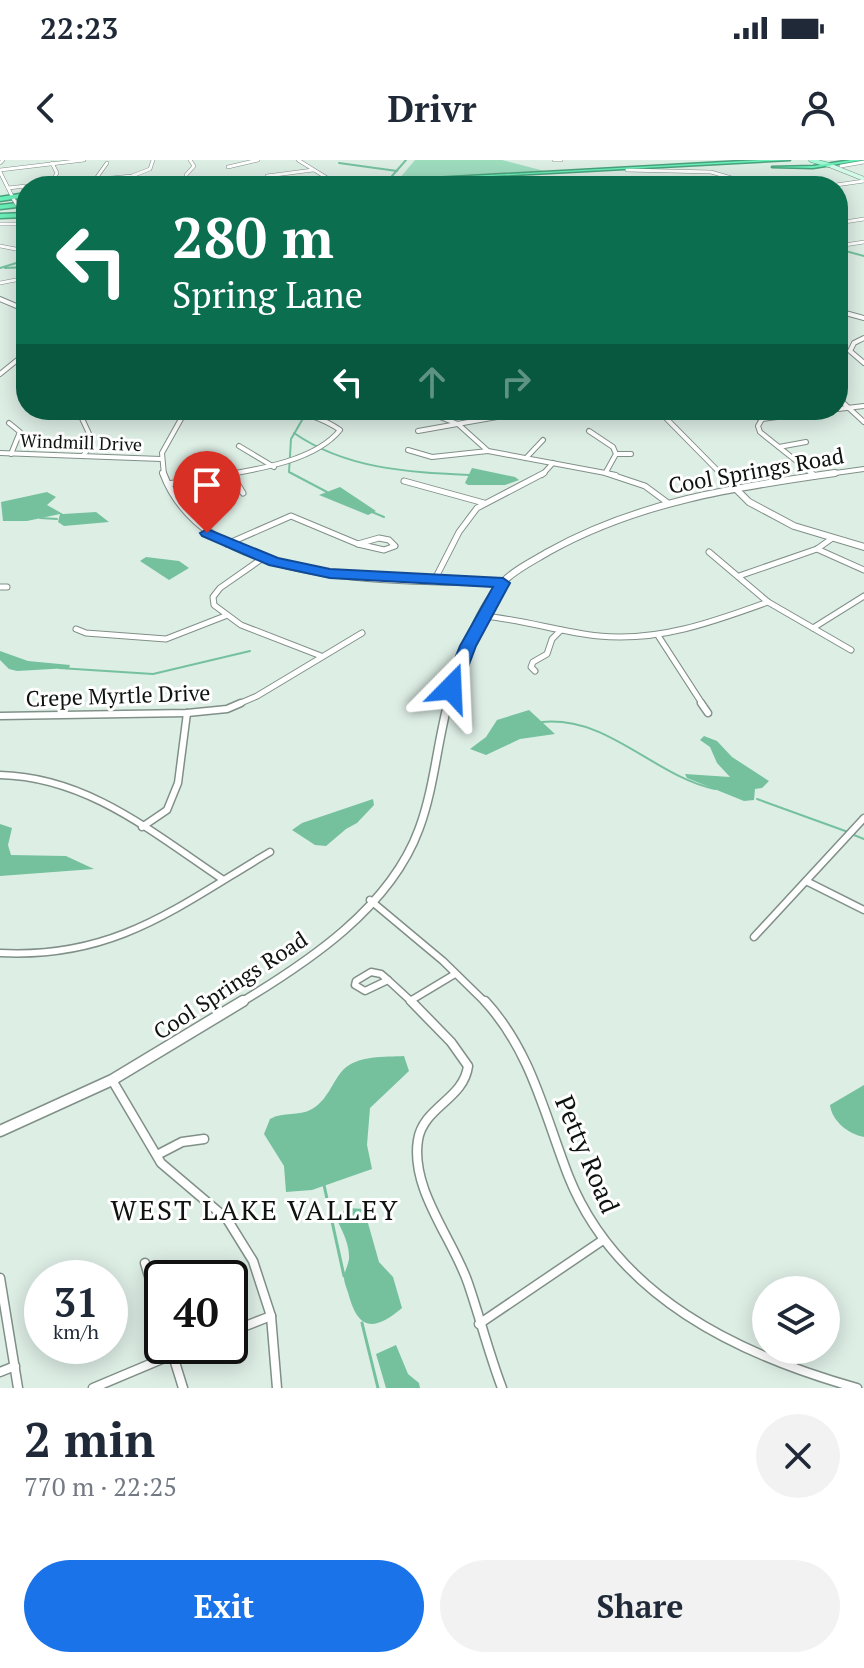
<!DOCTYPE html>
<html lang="en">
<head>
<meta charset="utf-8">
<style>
	body { margin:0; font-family:"PT Serif",serif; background:#f2f2f3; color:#1f2937; height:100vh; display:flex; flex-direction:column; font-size:30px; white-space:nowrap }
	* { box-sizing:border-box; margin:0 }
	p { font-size:26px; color:#747a83 }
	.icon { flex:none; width:44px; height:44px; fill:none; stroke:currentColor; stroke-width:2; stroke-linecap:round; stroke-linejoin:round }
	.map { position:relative; height:1228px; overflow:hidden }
	.panel { display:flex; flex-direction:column; background:#fff; flex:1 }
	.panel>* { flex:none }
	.top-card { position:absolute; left:16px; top:16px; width:832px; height:244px; border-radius:32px; box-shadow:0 4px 20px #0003; background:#0b6e4f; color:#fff; overflow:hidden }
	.fabs { position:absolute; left:752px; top:1116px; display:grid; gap:16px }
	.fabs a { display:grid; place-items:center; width:88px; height:88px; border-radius:50%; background:#fff; box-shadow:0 4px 20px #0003; font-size:40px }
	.speed { position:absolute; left:24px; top:1100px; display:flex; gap:16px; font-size:40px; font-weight:700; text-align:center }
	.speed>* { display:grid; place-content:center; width:104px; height:104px; border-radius:50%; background:#fff; box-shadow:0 4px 20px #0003; line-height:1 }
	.speed small { font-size:20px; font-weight:400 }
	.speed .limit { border:4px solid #111; border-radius:12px; background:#fff; color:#111 }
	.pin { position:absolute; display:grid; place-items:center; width:68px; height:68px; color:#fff; margin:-82px -34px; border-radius:50% 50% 50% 0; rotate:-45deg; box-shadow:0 0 8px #0007 }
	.pin .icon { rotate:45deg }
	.me { position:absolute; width:88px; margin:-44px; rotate:21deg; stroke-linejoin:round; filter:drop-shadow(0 0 6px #0008) }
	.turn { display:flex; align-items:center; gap:28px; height:168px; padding:0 24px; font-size:36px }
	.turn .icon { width:104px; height:104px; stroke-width:2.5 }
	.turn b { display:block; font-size:56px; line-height:68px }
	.lanes { display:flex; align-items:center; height:76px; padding:0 24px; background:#0003; justify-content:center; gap:40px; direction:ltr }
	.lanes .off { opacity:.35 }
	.round { display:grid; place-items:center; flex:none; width:84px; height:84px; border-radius:42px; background:#f2f2f3 }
	.headline { display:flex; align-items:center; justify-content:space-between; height:136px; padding:0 24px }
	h1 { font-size:48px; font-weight:700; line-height:60px }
	.primary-button { display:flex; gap:16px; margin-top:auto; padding:16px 24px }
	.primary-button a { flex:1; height:92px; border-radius:48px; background:#1a73e8; color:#fff; font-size:32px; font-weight:700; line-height:92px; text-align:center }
	.primary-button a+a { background:#f2f2f3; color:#1f2937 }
	.status { display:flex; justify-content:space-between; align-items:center; height:56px; padding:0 40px; background:#fff; direction:ltr }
	.status svg { height:22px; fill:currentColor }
	header { display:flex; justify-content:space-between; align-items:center; height:104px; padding:0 24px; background:#fff; font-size:36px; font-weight:700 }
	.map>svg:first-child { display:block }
</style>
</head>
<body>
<div class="status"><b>22:23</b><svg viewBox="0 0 49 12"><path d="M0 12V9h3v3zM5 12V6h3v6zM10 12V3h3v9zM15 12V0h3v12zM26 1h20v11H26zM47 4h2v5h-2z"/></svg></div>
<header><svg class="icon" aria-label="back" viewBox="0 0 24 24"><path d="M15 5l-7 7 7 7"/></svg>Drivr<svg class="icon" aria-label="person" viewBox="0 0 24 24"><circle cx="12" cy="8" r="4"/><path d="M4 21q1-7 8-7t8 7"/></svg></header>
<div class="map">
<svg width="864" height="1228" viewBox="0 0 864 1228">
	<rect width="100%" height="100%" fill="#ddeee5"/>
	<path fill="#9edcbe" d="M 415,0 L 502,0 L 548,12 L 399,19 Z"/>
	<g fill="#75c19e">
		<path d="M 472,308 L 515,317 L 519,320 L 505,325 L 468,325 L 465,323 Z"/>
		<path d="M 340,327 L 376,351 L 368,355 L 319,335 Z"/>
		<path d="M 47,332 L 56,337 L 47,345 L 63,354 L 96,352 L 109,362 L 64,366 L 58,362 L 60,354 L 27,361 L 3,361 L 1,342 Z"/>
		<path d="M 146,397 L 179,401 L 189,408 L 169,420 L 140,401 Z"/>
		<path d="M 0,491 L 28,501 L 70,505 L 69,508 L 17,511 L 9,509 L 0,500 Z"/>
		<path d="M 529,550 L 555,574 L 520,579 L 486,595 L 470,589 L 486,577 L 497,560 Z"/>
		<path d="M 704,576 L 717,581 L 732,597 L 769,621 L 762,628 L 755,629 L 754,640 L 744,641 L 687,618 L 685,614 L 730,617 L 717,603 L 710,587 L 700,580 Z"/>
		<path d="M 373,639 L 374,645 L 357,663 L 346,669 L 326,686 L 315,685 L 292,670 L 302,663 Z"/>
		<path d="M 0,664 L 12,668 L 8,685 L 11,695 L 66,696 L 94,709 L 0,716 Z"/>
		<path d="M 404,896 L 409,911 L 370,948 L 367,985 L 372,1009 L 312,1030 L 286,1032 L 284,1006 L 264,974 L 270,959 C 284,951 298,957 312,949 C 328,940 332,922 343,910 C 357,895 386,897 404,896 Z"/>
		<path d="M 864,925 L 864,977 C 848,974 832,961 830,945 Z"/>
		<path d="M 347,1048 L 364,1049 L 379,1102 L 393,1117 L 402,1148 C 376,1170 359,1172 349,1136 C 348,1131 344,1123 344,1118 C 344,1112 348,1106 349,1099 C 350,1085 342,1070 336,1058 Z"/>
		<path d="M 396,1185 L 408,1214 L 419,1223 L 420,1228 L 386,1228 L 376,1194 Z"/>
	</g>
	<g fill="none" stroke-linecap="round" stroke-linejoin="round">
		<g stroke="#75c19e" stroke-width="2">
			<path d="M 339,3 L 397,11"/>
			<path d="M 143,26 L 170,23"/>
			<path d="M 390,26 L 392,16 L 406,0"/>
			<path d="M 404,26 L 472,22 L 563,26"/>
			<path d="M 838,89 L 864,96"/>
			<path d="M 0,108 L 26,100"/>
			<path d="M 5,108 L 26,107"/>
			<path d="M 308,250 L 291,279 L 289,312 L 327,332"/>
			<path d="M 294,273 C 346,309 407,312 469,315"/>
			<path d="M 372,352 L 384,357"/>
			<path d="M 40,358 L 57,359"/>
			<path d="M 59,508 L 153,514 L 250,491"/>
			<path d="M 542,562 C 609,556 652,615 715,629"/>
			<path d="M 757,639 L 848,672"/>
			<path d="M 854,675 L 864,679"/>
		</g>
		<g stroke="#75c19e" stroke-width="3">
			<path d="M 324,1025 L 344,1116"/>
			<path d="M 362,1163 L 378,1228"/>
		</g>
		<defs>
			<g id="minor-far4">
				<path d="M 554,0 L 561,0"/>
				<path d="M 841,6 L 864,2"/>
				<path d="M 228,7 L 258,0"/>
				<path d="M 0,10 L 84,0"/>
				<path d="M 627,10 L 711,12 L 759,26"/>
				<path d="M 186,15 L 194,6 L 190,0"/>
				<path d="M 97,17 L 107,3"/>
				<path d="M 270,18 L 267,16 L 313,10"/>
				<path d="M 51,23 L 57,13 L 52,3"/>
				<path d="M 29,26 L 132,16 L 150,9 L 153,0"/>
				<path d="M 8,28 L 26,26"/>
				<path d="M 838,63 L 864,59"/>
				<path d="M 0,64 L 26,64"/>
				<path d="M 0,86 L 26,91"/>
				<path d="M 838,86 L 864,82"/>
			</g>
			<g id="minor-far3">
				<path d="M 0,139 L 26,150"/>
				<path d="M 864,178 L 854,183 L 850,191 L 864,203"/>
				<path d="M 0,214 L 26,193"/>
				<path d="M 838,238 L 864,262"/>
				<path d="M 838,249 L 864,246"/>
				<path d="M 78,250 L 93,282 L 83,296"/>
				<path d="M 422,250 L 458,264 L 488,291 L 616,315"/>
				<path d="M 739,250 L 762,259"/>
				<path d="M 185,252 C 236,251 296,239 340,270 C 316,300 260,309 224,315"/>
				<path d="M 9,263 L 20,272 L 11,294"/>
				<path d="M 418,271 L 536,250"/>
				<path d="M 589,271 L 613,287 L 616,294 L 606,312"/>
				<path d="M 239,286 L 274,307"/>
				<path d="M 779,287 L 806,282"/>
				<path d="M 408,290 L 432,297 L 488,291"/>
				<path d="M 0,293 L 161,299"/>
				<path d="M 616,294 L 631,294"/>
				<path d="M 526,298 L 543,280"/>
				<path d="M 542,315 L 553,303"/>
				<path d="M 814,315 L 760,272 L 758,266 L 762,259 L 830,250"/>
			</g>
			<g id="minor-far2">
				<path d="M 606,313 L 645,326 L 668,343"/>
				<path d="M 811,313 L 815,316"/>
				<path d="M 232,315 L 243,333"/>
				<path d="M 404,321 L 484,343"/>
				<path d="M 168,324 L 236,313"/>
				<path d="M 379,378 L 389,380 L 395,386 L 384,390 L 358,384 Z"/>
				<path d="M 227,384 L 291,356 L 358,384"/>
				<path d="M 817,389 L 864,410"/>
				<path d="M 709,392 L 768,442 L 851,490"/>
				<path d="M 263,398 L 220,428 L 213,437 L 214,445 L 241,465 L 321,496"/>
				<path d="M 739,416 L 817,389 L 831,379"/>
				<path d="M 435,419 L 459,372 L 477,348 L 544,313"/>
				<path d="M 0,427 L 7,427"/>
				<path d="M 482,456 C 522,459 559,472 599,476 C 658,482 713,462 768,442"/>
				<path d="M 813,468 L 864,436"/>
				<path d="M 76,469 L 86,473 L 166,479 L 225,456"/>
				<path d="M 659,477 L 703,545"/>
				<path d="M 535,511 L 531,507 L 533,502 L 547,494 L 552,479 L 561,470"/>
				<path d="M 236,545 L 257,536 L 362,473"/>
			</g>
			<g id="minor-far1">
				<path d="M 701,543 L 708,553"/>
				<path d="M 0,556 L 187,553 L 227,549 L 241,543"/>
				<path d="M 0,615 C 87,617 152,672 222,719"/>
				<path d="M 142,667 L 167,650 L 178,623 L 187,553"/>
				<path d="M 806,721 L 864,750"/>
				<path d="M 370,740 L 443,801 L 486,843"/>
				<path d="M 754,777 L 864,658"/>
				<path d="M 0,793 C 115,799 177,747 270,692"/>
				<path d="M 371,812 L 381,814 L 388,820 L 365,831 L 355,825 L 356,821 Z"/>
				<path d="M 388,820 L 413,843"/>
				<path d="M 410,841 L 455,814"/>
			</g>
			<g id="minor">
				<path d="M 411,841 L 451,882 L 468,906 C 464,939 423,947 418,980 C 410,1029 453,1079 468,1123 C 480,1158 489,1194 502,1228"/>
				<path d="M 485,841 C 531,891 544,953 568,1015 C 616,1137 739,1195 857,1228"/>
				<path d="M 112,920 L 161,1003 L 227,1059 L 253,1101 L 271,1156 L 277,1228"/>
				<path d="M 157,995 L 182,982 L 204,979"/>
				<path d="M 145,1103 L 162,1159"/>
				<path d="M 0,1118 L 18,1228"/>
				<path d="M 479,1164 L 603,1080"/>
				<path d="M 230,1172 L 271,1156"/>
				<path d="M 170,1186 L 183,1228"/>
				<path d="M 0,1212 L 15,1206"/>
				<path d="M 93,1228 L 193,1186"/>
			</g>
			<g id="tertiary-far4">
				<path d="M 298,0 L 340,26"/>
				<path d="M 0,3 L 3,0"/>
				<path d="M 0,12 L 14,40"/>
				<path d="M 829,26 L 864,21"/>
				<path d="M 19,48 L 26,61"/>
				<path d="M 0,123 L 26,118"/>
			</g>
			<g id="tertiary-far3">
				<path d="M 838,151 L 864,158"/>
				<path d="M 658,250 L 722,315"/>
				<path d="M 164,315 L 162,293 L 186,250"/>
				<path d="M 821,315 L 864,309"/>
			</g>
			<g id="tertiary-far2">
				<path d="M 163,313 C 207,431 401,419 503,423"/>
				<path d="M 720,313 L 749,342 L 794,366 L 864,387"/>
				<path d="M 448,545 C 459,505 474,454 502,423 C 514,410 533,401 548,392 C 637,342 735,327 835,313"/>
			</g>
			<path id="tertiary-far1" d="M 240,843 C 308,802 390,748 419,669 C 434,629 437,584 448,543"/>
			<path id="tertiary" d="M 0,971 L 112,920 L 243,841"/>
			<path id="secondary" d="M 829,5 L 864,19"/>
			<path id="primary" d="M 811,0 L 829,5"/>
			<g id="motorway">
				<path d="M 761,0 L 790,0 L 344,24 L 342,23 Z"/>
				<path d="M 851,0 L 863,0 L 813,8 L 772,7 L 813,6 Z"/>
				<path d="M 324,21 L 322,23 L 243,26 L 245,25 Z"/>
				<path d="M 26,33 L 26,37 L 0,41 L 0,37 Z"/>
				<path d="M 26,42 L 26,46 L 0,49 L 0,45 Z"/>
				<path d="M 26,53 L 26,57 L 0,58 L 0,54 Z"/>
			</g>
		</defs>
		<use href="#minor-far4" stroke="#809088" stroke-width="4"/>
		<use href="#minor-far3" stroke="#809088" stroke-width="6"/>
		<use href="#minor-far2" stroke="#809088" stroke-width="7"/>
		<use href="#minor-far1" stroke="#809088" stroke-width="9"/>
		<use href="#minor" stroke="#809088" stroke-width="11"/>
		<use href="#tertiary-far4" stroke="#809088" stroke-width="4"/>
		<use href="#tertiary-far3" stroke="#809088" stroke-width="6"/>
		<use href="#tertiary-far2" stroke="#809088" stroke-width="8"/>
		<use href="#tertiary-far1" stroke="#809088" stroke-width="10"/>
		<use href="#tertiary" stroke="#809088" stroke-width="13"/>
		<use href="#secondary" stroke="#809088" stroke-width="5"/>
		<use href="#primary" stroke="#4aa27d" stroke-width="5"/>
		<use href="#motorway" stroke="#4aa27d" stroke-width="3"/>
		<use href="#minor-far4" stroke="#fff" stroke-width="3"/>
		<use href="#minor-far3" stroke="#fff" stroke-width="4"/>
		<use href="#minor-far2" stroke="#fff" stroke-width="5"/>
		<use href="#minor-far1" stroke="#fff" stroke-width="6"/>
		<use href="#minor" stroke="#fff" stroke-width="8"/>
		<use href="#tertiary-far4" stroke="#fff" stroke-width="3"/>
		<use href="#tertiary-far3" stroke="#fff" stroke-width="4"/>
		<use href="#tertiary-far2" stroke="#fff" stroke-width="6"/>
		<use href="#tertiary-far1" stroke="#fff" stroke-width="7"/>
		<use href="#tertiary" stroke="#fff" stroke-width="10"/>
		<use href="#secondary" stroke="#d2faea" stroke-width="4"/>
		<use href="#primary" stroke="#a6f5d4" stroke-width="4"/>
		<use href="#motorway" fill="#6aefb8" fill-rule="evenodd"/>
		<defs>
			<path id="tertiary-bridge" d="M 14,40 L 19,48"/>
			<path id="motorway-bridge" d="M 322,22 L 341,21"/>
		</defs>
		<use href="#tertiary-bridge" stroke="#809088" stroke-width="4" stroke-linecap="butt"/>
		<use href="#motorway-bridge" stroke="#4aa27d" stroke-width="6" stroke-linecap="butt"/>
		<use href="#tertiary-bridge" stroke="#fff" stroke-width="3"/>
		<use href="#motorway-bridge" stroke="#6aefb8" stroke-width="5"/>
	</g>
	<path fill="#1a73e8" stroke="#114b97" stroke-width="2" d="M 207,369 L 278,398 L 330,409 L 503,418 L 510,423 L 476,486 L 460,528 L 451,533 L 443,528 L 460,486 L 493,427 L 330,418 L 269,405 L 202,376 L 200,373 Z"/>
	<g text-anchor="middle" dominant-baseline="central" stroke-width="6" stroke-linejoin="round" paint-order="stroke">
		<g font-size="18" fill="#0e1310" stroke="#fff">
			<text transform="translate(81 282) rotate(2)">Windmill Drive</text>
		</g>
		<g font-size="22" fill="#0e1310" stroke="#fff">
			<text transform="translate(756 310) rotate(-10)">Cool Springs Road</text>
			<text transform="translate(118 535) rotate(-2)">Crepe Myrtle Drive</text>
			<text transform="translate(230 825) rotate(-33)">Cool Springs Road</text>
		</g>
		<g font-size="26" fill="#0e1310" stroke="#fff">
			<text transform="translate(588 994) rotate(67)">Petty Road</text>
		</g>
		<g font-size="28" letter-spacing="2" fill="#0e1310" stroke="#fff">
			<text x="255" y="1049">WEST LAKE VALLEY</text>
		</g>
	</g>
</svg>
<div class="fabs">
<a><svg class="icon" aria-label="layers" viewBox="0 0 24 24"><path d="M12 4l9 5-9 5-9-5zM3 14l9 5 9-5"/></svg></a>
</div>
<div class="speed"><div>31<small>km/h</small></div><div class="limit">40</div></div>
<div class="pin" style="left:207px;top:373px;background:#d93025"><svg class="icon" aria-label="arrive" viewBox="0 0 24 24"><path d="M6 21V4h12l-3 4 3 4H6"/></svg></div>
<svg class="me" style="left:451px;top:528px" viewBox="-20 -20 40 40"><path d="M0-17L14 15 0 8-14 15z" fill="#1a73e8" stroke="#fff" stroke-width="4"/></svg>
<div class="top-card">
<div class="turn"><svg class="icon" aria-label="left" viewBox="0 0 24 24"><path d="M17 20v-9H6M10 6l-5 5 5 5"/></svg><div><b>280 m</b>Spring Lane</div></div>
<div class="lanes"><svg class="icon" aria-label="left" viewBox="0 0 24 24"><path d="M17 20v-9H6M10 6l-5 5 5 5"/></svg><svg class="icon off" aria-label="ahead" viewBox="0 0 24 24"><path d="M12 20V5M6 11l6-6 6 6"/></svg><svg class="icon off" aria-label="right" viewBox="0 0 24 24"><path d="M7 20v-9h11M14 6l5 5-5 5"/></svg></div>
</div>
</div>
<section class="panel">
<div class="headline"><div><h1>2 min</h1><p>770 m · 22:25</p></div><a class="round"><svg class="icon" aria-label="close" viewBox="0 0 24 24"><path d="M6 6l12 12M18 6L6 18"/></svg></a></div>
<div class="primary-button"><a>Exit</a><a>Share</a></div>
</section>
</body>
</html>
